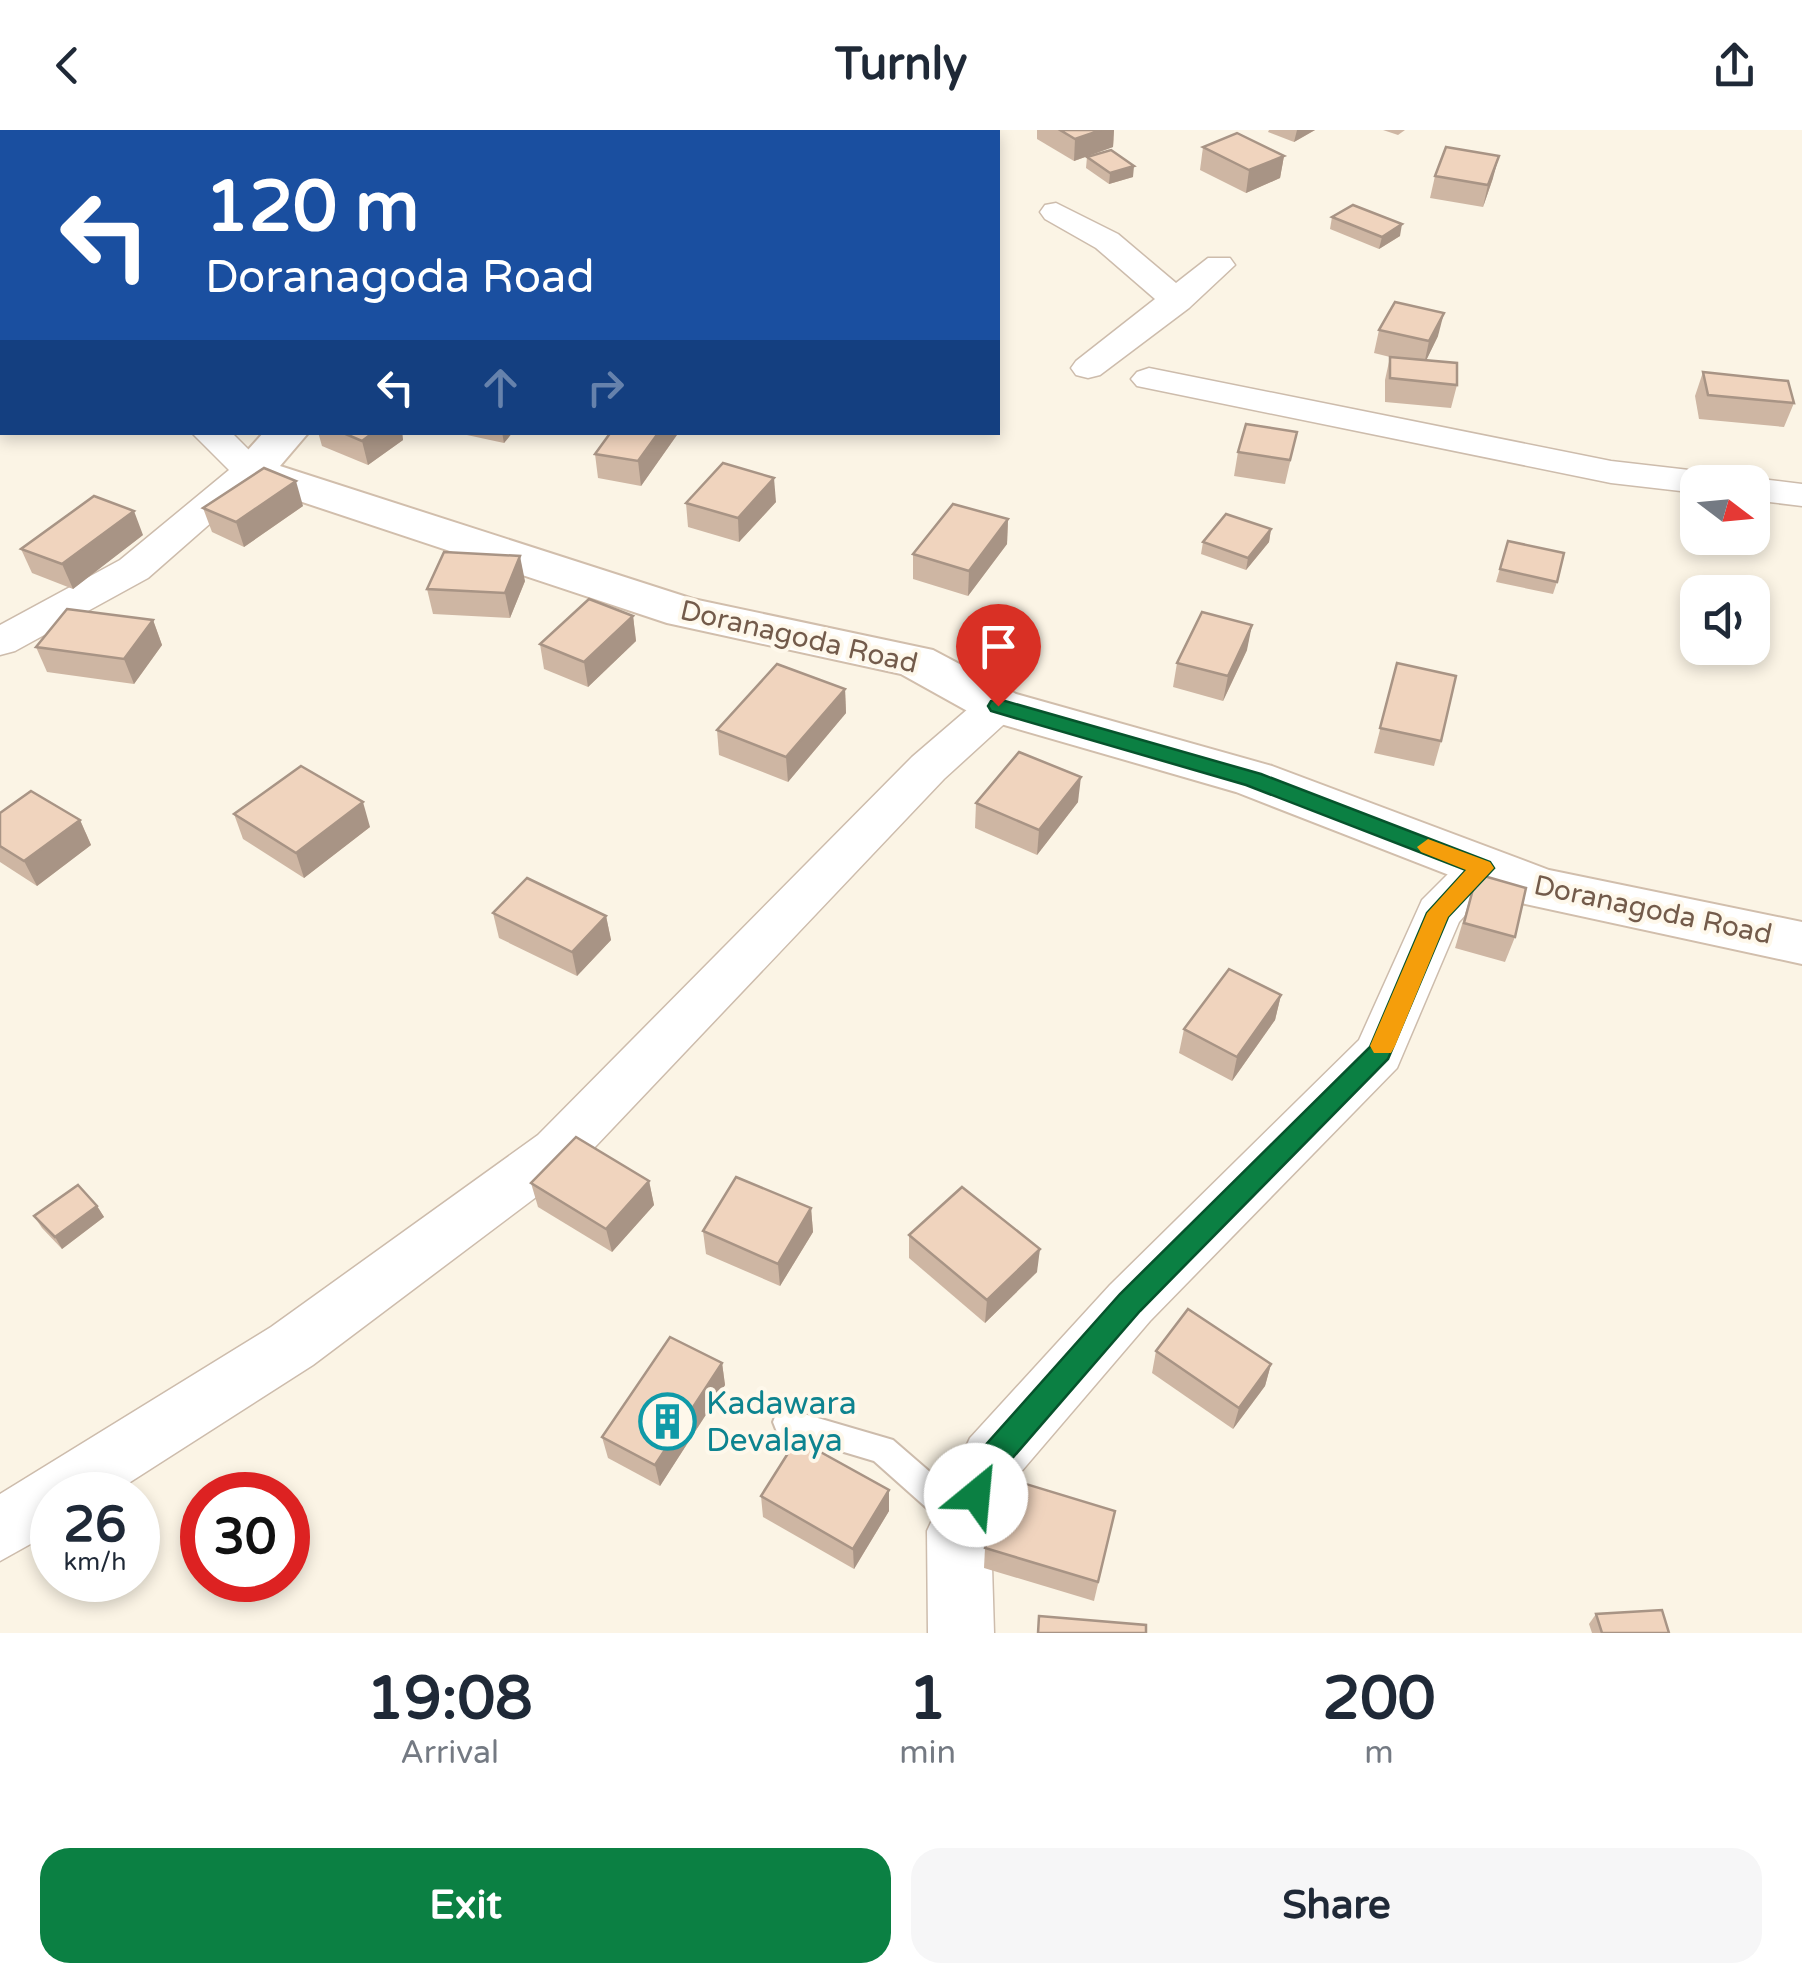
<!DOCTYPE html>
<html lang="en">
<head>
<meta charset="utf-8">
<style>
	body { margin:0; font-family:"Varela Round",sans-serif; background:#f6f6f7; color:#1f2937; height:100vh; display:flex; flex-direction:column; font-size:38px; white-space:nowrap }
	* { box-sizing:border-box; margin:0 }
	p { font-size:32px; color:#747a83 }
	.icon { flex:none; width:55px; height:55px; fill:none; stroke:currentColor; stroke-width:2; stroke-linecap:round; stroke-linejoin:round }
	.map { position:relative; height:1503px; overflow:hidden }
	.side { display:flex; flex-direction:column; background:#fff; flex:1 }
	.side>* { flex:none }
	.guide { position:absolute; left:0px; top:0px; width:1000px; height:305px; box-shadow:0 5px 15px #0003; background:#1a4fa0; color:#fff; overflow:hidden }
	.needle { width:65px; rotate:106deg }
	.buttons { position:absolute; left:1680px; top:335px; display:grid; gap:20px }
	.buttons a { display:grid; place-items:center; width:90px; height:90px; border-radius:20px; background:#fff; box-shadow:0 5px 15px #0003; font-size:50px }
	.speed { position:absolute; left:30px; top:1342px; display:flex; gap:20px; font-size:50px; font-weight:700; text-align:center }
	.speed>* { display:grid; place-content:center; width:130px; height:130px; border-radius:50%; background:#fff; box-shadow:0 5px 15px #0003; line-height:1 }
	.speed small { font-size:25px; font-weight:400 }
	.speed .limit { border:15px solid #d22; background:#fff; color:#111 }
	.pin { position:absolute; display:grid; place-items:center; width:85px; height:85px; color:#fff; margin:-102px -42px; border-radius:50% 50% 50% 0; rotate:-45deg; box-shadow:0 0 10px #0007 }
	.pin .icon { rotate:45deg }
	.me { position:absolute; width:110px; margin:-55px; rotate:28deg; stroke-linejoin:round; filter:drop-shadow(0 0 8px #0008) }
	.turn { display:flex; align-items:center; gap:35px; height:210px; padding:0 40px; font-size:45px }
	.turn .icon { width:130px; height:130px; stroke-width:2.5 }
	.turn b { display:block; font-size:70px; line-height:85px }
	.lanes { display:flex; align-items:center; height:95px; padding:0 40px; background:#0003; justify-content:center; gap:50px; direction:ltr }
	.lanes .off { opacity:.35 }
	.eta { display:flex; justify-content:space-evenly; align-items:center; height:170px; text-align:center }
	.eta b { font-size:60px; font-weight:800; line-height:70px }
	.primary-button { display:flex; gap:20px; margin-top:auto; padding:20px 40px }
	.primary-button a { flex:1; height:115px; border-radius:30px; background:#0b8043; color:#fff; font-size:40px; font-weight:800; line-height:115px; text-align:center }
	.primary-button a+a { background:#f6f6f7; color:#1f2937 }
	header { display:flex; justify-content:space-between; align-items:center; height:130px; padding:0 40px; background:#fff; font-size:45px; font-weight:800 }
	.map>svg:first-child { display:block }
</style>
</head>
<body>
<header><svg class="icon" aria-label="back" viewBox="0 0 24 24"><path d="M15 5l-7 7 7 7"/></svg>Turnly<svg class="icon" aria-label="share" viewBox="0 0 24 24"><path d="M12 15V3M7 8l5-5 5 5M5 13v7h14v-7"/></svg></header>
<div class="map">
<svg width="1802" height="1503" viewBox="0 0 1802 1503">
	<rect width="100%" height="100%" fill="#fbf4e5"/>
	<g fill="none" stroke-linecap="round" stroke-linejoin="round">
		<defs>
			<path id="lane" d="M 787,1279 L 893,1310 L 960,1368 L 971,1393 L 967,1403 L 956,1408 L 945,1403 L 938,1388 L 874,1331 L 777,1302 L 773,1292 L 777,1282 Z"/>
			<g id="street">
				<path d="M 1056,73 L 1118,104 L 1176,153 L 1208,128 L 1230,128 L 1235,135 L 1189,178 L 1100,245 L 1088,248 L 1076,245 L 1071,238 L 1076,231 L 1155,169 L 1096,118 L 1045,89 L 1040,82 L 1045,75 Z"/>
				<rect x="0" y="204" width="2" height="21"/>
				<path d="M 1149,238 L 1611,331 L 1698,341 L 1711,344 L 1717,352 L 1698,352 L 1698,363 L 1611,353 L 1137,256 L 1131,249 L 1137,242 Z"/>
				<path d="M 191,302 L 231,302 L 270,341 L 148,448 L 15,521 L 0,525 L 0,495 L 120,430 L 229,340 Z"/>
				<path d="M 1752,348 L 1802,354 L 1802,376 L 1752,370 L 1752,352 L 1738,352 Z"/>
				<path d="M 998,562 L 1013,566 L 1020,576 L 1013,586 L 944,649 L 576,1037 L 313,1235 L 110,1365 L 52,1365 L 52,1402 L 0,1431 L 0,1364 L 271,1197 L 538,1005 L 912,627 L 983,566 Z"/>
				<path d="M 1483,721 L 1500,726 L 1507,738 L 1459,792 L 1397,938 L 1150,1191 L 1014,1350 L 991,1402 L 994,1503 L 928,1503 L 927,1401 L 970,1308 L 1110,1155 L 1359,910 L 1422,770 L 1466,726 Z"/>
			</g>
			<path id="secondary" d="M 264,302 L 309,302 L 280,336 L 693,469 L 933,520 L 1016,564 L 1272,636 L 1549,740 L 1802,792 L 1802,834 L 1521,773 L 1236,662 L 980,588 L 901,544 L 667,493 L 236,350 L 229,341 Z"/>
		</defs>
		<use href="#lane" stroke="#cdbcac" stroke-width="4"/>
		<use href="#street" stroke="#cdbcac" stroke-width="3"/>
		<use href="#secondary" stroke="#d1beac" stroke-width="4"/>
		<use href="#lane" fill="#fff" fill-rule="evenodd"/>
		<use href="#street" fill="#fff" fill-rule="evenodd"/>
		<use href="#secondary" fill="#fff" fill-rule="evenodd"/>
	</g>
	<g fill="#ceb6a3">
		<path d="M 1037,0 L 1114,0 L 1113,17 L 1074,31 L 1037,9 Z"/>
		<path d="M 1269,0 L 1315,0 L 1294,12 L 1268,2 Z"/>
		<path d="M 1383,0 L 1405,0 L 1398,5 Z"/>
		<path d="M 1203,17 L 1284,26 L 1280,48 L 1246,63 L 1200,40 Z"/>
		<path d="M 1087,27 L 1133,47 L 1109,54 L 1086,38 Z"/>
		<path d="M 1435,46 L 1493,48 L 1483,77 L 1430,68 Z"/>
		<path d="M 1332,87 L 1400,106 L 1379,119 L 1330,99 Z"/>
		<path d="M 1379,200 L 1438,206 L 1426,230 L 1457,255 L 1451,278 L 1385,272 L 1385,250 L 1390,227 L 1374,223 Z"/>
		<path d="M 1703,242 L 1794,273 L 1784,297 L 1699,289 L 1695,266 Z"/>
		<path d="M 318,302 L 402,302 L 403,310 L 368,335 L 322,316 Z"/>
		<path d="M 453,302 L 513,302 L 504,313 Z"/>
		<path d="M 611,302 L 679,302 L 641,356 L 598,348 L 595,324 Z"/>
		<path d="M 1297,302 L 1285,354 L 1234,346 L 1238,322 Z"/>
		<path d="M 776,372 L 739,412 L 688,397 L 686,373 Z"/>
		<path d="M 303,376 L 244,417 L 212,402 L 203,378 Z"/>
		<path d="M 1008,389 L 1007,414 L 968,466 L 913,449 L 913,424 Z"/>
		<path d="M 1271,399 L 1269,412 L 1246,440 L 1201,424 L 1203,412 Z"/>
		<path d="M 143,405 L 73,459 L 32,443 L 21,419 Z"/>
		<path d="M 1508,411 L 1557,452 L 1553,464 L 1496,452 Z"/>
		<path d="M 525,451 L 510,488 L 433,484 L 427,459 Z"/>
		<path d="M 633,486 L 636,511 L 588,557 L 544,539 L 540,514 Z"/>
		<path d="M 153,490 L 162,515 L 134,554 L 47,542 L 36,517 Z"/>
		<path d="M 1247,520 L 1223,571 L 1173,557 L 1177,533 Z"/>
		<path d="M 1397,533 L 1441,611 L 1434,636 L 1374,623 Z"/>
		<path d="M 845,559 L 846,583 L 788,652 L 719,625 L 717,600 Z"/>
		<path d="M 1078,672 L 1037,725 L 975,698 L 976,673 Z"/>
		<path d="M 0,683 L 80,690 L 91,715 L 37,756 L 0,732 Z"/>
		<path d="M 234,684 L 370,697 L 304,748 L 243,709 Z"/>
		<path d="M 1477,744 L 1515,807 L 1505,832 L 1455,818 Z"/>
		<path d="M 493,783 L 606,786 L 611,810 L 577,846 L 499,808 Z"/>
		<path d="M 1281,865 L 1275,890 L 1232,951 L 1179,923 L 1184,899 Z"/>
		<path d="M 649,1051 L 654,1075 L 612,1122 L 538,1077 L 531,1053 Z"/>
		<path d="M 97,1076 L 104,1087 L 62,1119 L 42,1098 L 34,1086 Z"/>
		<path d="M 811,1078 L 813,1102 L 780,1156 L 706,1124 L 703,1101 Z"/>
		<path d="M 909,1105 L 1037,1142 L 985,1193 L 909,1128 Z"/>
		<path d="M 1156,1221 L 1271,1234 L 1265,1256 L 1233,1299 L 1152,1243 Z"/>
		<path d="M 722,1233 L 725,1255 L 660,1356 L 608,1328 L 602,1307 Z"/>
		<path d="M 889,1360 L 889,1381 L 854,1439 L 763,1387 L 761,1366 Z"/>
		<path d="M 1115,1381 L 1094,1471 L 984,1438 L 985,1418 Z"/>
		<path d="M 1596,1484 L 1669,1503 L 1592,1503 L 1589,1494 Z"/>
	</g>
	<g fill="#a89485">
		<path d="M 380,0 L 408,0 L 400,2 L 380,2 Z"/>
		<path d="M 1101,0 L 1114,0 L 1113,17 L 1074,31 L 1075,9 Z"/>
		<path d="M 1297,0 L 1315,0 L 1294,12 Z"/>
		<path d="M 1284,26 L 1280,48 L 1246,63 L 1249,40 Z"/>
		<path d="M 1499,26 L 1493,48 L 1483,77 L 1488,55 Z"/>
		<path d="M 1134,36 L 1133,47 L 1109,54 L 1110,43 Z"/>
		<path d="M 1402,94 L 1400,106 L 1379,119 L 1382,107 Z"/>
		<path d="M 1444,183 L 1438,206 L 1424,235 L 1429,211 Z"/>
		<path d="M 374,302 L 402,302 L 403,310 L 368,335 L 362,311 Z"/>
		<path d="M 502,302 L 513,302 L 504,313 Z"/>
		<path d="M 659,302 L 679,302 L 641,356 L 638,331 Z"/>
		<path d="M 774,348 L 776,372 L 739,412 L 738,388 Z"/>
		<path d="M 296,351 L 303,376 L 244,417 L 236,392 Z"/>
		<path d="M 134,381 L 143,405 L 73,459 L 62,434 Z"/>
		<path d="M 1008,389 L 1007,414 L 968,466 L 969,441 Z"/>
		<path d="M 1271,399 L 1269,412 L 1246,440 L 1248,428 Z"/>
		<path d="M 520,426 L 525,451 L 510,488 L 505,463 Z"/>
		<path d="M 633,486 L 636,511 L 588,557 L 584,532 Z"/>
		<path d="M 153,490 L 162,515 L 134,554 L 124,529 Z"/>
		<path d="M 1252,495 L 1247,520 L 1223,571 L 1228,546 Z"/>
		<path d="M 845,559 L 846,583 L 788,652 L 786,627 Z"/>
		<path d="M 1081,647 L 1078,672 L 1037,725 L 1039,700 Z"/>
		<path d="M 363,672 L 370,697 L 304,748 L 296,723 Z"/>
		<path d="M 80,690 L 91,715 L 37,756 L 24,731 Z"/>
		<path d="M 606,786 L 611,810 L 577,846 L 572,822 Z"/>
		<path d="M 1281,865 L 1275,890 L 1232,951 L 1237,927 Z"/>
		<path d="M 649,1051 L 654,1075 L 612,1122 L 606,1099 Z"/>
		<path d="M 97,1076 L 104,1087 L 62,1119 L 55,1107 Z"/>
		<path d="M 811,1078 L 813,1102 L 780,1156 L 778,1134 Z"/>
		<path d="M 1040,1119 L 1037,1142 L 985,1193 L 987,1170 Z"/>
		<path d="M 722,1233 L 725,1255 L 660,1356 L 655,1335 Z"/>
		<path d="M 1271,1234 L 1265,1256 L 1233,1299 L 1239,1278 Z"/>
		<path d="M 889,1360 L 889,1381 L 854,1439 L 853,1419 Z"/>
	</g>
	<g fill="#f0d4be" stroke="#a89485" stroke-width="2.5">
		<path d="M 336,0 L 365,0 L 354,2 L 338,2 Z"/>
		<path d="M 520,0 L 557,0 L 559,1 L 557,2 L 516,2 Z"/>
		<path d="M 1060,0 L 1101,0 L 1075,9 Z"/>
		<path d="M 1237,3 L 1284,26 L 1249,40 L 1203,17 Z"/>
		<path d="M 1446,17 L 1499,26 L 1488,55 L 1435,46 Z"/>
		<path d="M 1111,20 L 1134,36 L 1110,43 L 1087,27 Z"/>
		<path d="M 1353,75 L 1402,94 L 1382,107 L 1332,87 Z"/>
		<path d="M 1395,172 L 1444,183 L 1429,211 L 1379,200 Z"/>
		<path d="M 1390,227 L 1457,233 L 1457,255 L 1390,248 Z"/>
		<path d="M 1703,242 L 1788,251 L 1794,273 L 1708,265 Z"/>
		<path d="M 2,264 L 2,285 L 0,283 L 0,266 Z"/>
		<path d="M 1246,294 L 1297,302 L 1290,330 L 1238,322 Z"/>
		<path d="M 341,302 L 374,302 L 362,311 Z"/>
		<path d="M 611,302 L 659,302 L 638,331 L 595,324 Z"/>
		<path d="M 723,333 L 774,348 L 738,388 L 686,373 Z"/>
		<path d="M 264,338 L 296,351 L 236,392 L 203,378 Z"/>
		<path d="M 94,366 L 134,381 L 62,434 L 21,419 Z"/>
		<path d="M 953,374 L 1008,389 L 969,441 L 913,424 Z"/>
		<path d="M 1226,384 L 1271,399 L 1248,428 L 1203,412 Z"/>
		<path d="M 1508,411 L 1564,423 L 1557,452 L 1500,439 Z"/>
		<path d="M 444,422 L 520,426 L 505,463 L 427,459 Z"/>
		<path d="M 589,469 L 633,486 L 584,532 L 540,514 Z"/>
		<path d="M 67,479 L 153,490 L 124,529 L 36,517 Z"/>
		<path d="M 1202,482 L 1252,495 L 1228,546 L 1177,533 Z"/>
		<path d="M 1397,533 L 1456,546 L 1441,611 L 1380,598 Z"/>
		<path d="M 777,534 L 845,559 L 786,627 L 717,600 Z"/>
		<path d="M 1019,622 L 1081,647 L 1039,700 L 976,673 Z"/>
		<path d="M 301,636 L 363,672 L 296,723 L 234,684 Z"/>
		<path d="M 31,661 L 80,690 L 24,731 L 0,716 L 0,683 Z"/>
		<path d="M 1477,744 L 1526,758 L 1515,807 L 1464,793 Z"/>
		<path d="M 527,748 L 606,786 L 572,822 L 493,783 Z"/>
		<path d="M 1229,839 L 1281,865 L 1237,927 L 1184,899 Z"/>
		<path d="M 576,1007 L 649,1051 L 606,1099 L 531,1053 Z"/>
		<path d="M 736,1047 L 811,1078 L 778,1134 L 703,1101 Z"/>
		<path d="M 78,1055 L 97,1076 L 55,1107 L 34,1086 Z"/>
		<path d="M 962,1057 L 1040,1119 L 987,1170 L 909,1105 Z"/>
		<path d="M 1188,1179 L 1271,1234 L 1239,1278 L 1156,1221 Z"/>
		<path d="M 670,1207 L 722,1233 L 655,1335 L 602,1307 Z"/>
		<path d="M 797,1309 L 889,1360 L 853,1419 L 761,1366 Z"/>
		<path d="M 1006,1348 L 1115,1381 L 1098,1452 L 985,1418 Z"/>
		<path d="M 1662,1480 L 1669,1503 L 1602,1503 L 1596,1484 Z"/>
		<path d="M 1039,1486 L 1146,1495 L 1146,1503 L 1038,1503 Z"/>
	</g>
	<path fill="#0b8043" stroke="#07532c" stroke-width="2.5" d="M 998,569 L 1261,644 L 1490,732 L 1494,738 L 1448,787 L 1388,929 L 1140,1181 L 1003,1339 L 986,1375 L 976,1380 L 965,1375 L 961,1365 L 982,1319 L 1120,1164 L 1370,917 L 1427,783 L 1466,740 L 1246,655 L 991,581 L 988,576 L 991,571 Z"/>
	<path fill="#f59e0b" d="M 1428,709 L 1490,732 L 1494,738 L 1448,787 L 1395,916 L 1391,923 L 1374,923 L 1370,916 L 1427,783 L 1466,740 L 1421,722 L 1417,717 Z"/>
	<defs>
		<symbol id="building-ring" viewBox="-11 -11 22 22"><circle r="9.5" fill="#fef8eb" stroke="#0f9aa8" stroke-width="1.5"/><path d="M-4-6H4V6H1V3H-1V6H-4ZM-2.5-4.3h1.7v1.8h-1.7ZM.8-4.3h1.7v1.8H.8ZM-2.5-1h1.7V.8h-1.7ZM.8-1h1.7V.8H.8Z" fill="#0f9aa8"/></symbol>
	</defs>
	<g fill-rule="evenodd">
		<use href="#building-ring" x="636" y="1260" width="63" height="63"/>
	</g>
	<g text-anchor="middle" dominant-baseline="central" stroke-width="8" stroke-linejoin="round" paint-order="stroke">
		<g font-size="28" fill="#735b4b" stroke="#fef8eb">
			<text transform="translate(799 507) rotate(13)">Doranagoda Road</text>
			<text transform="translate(1653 780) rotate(12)">Doranagoda Road</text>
		</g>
		<g font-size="32" fill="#0d838f" stroke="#fef8eb" text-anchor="start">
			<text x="706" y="1274">Kadawara<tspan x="706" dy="37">Devalaya</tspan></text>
		</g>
	</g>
</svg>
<div class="buttons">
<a><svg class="needle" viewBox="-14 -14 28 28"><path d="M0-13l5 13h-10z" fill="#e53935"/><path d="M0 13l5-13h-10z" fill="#747a83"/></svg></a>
<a><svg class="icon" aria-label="sound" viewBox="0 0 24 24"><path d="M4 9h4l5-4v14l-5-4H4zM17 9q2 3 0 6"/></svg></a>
</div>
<div class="speed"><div>26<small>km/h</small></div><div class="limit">30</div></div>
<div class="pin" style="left:998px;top:576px;background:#d93025"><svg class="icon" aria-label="arrive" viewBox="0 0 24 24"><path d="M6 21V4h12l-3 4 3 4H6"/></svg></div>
<svg class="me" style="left:976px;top:1365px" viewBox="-20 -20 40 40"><circle r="19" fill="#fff"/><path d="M0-13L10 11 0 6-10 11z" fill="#0b8043"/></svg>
<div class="guide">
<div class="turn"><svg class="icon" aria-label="left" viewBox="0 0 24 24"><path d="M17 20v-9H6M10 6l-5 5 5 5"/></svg><div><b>120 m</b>Doranagoda Road</div></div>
<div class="lanes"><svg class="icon" aria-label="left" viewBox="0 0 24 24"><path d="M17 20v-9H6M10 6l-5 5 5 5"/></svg><svg class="icon off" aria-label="ahead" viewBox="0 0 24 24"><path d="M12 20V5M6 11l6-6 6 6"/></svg><svg class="icon off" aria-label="right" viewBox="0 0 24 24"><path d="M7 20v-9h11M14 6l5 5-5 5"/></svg></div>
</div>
</div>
<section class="side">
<div class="eta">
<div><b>19:08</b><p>Arrival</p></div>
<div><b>1</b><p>min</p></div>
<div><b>200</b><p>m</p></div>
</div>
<div class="primary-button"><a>Exit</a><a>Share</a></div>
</section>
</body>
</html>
